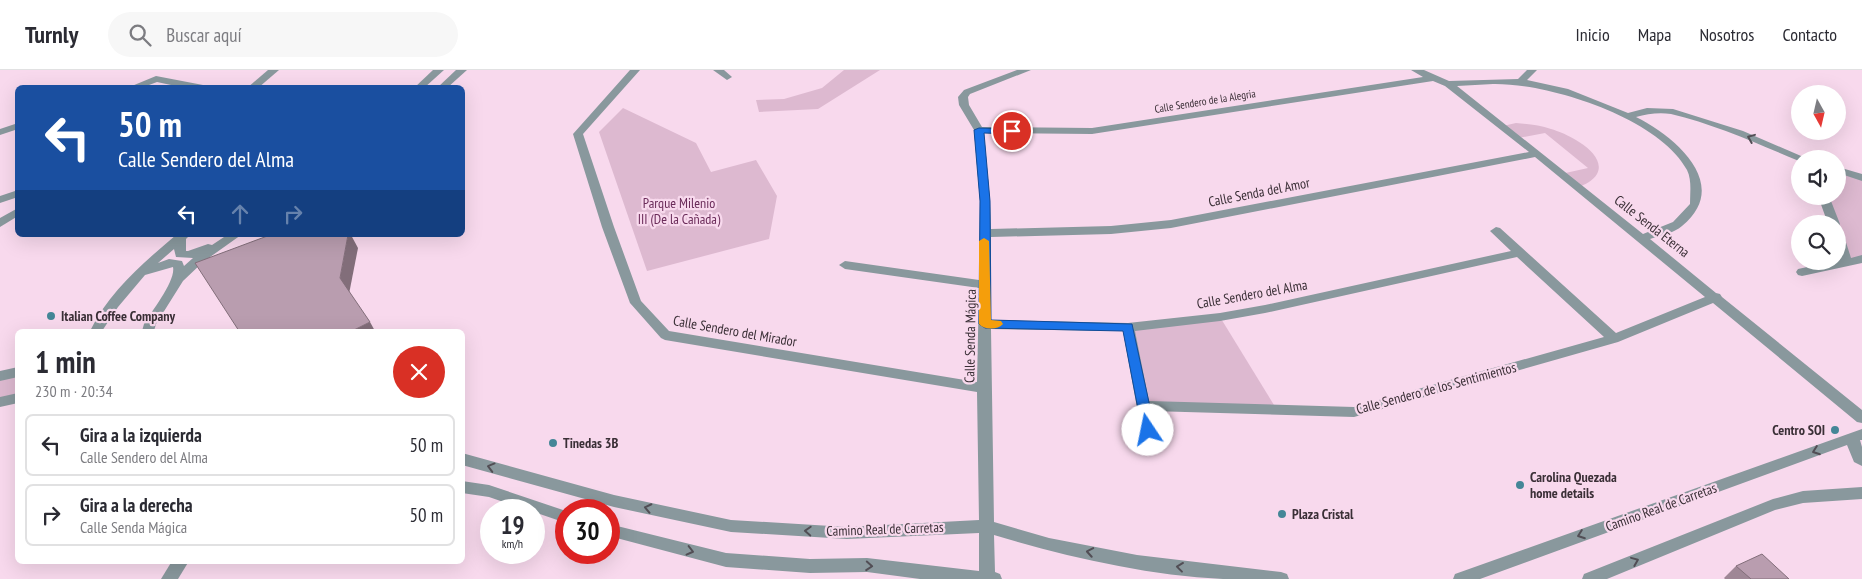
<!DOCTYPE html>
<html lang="es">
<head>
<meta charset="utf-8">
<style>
	body { margin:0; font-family:"PT Sans Narrow",sans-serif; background:#f7f7f7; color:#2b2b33; height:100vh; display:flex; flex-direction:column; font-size:19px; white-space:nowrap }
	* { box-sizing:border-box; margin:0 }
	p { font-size:16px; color:#7c7c81 }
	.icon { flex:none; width:28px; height:28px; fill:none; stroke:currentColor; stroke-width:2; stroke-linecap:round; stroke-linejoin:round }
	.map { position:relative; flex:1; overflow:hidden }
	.details { position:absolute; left:15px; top:259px; width:450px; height:235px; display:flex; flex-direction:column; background:#fff; border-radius:8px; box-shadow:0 5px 20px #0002 }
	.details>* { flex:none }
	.top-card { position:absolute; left:15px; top:15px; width:450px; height:152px; border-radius:8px; box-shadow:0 5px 20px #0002; background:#1a4fa0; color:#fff; overflow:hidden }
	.needle { width:32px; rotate:172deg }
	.controls { position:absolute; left:1791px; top:15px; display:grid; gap:10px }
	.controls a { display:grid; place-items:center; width:55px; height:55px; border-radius:50%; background:#fff; box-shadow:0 5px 20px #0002; font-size:25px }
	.speed { position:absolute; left:480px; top:429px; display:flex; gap:10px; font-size:25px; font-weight:700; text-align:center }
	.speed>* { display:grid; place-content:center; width:65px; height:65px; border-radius:50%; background:#fff; box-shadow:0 5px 20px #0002; line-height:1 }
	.speed small { font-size:12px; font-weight:400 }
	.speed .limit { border:8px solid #d22; background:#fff; color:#111 }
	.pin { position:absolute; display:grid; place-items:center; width:42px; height:42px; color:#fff; margin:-21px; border:2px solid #fff; border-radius:50%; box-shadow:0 1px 5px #0007 }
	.me { position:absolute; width:55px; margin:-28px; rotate:349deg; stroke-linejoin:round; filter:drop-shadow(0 0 4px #0008) }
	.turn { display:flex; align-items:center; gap:18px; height:105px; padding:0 20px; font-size:22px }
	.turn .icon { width:65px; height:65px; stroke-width:2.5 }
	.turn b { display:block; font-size:35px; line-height:42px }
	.lanes { display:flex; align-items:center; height:48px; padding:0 20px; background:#0003; justify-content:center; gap:25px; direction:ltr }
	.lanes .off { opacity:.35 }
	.round { display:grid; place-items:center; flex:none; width:52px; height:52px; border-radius:26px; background:#f7f7f7 }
	.head { display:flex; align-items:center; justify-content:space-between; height:85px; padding:0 20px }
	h1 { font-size:30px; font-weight:600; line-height:38px }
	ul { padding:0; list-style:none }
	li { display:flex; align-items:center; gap:15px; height:62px; margin:0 10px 8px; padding:0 10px; border:2px solid #e1e1e2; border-radius:8px }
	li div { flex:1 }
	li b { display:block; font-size:19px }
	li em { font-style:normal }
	header { display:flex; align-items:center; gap:30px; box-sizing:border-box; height:70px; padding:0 25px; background:#fff; border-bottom:1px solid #e1e1e2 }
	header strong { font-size:24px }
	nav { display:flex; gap:28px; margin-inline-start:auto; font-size:18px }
	.search { width:350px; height:45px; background:#f7f7f7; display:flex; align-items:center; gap:12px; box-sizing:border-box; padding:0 18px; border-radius:28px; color:#7c7c81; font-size:19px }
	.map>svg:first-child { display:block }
</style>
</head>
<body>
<header>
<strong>Turnly</strong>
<div class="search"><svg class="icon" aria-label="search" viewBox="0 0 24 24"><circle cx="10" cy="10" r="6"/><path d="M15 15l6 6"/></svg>Buscar aquí</div>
<nav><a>Inicio</a><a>Mapa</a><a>Nosotros</a><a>Contacto</a></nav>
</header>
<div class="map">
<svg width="1862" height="509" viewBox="0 0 1862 509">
	<rect width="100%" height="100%" fill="#f8d9ed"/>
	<g fill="#ddb9d0">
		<path d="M 844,0 L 880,0 L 818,39 L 759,42 L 756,30 L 784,29 L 822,18 Z"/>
		<path d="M 623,38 L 696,73 L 711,102 L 756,90 L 777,126 L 769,169 L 647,201 L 599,62 Z"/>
		<path d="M 1516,53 C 1528,54 1540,55 1551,59 C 1566,63 1608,83 1597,104 C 1593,111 1585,114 1578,118 L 1561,104 L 1588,98 L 1545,63 L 1518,68 L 1503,56 Z"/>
		<path d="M 1838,100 L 1862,108 L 1862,189 L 1846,191 L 1838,166 L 1838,154 L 1823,126 L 1838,126 Z"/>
		<path d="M 1220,247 L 1277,340 L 1144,336 L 1128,257 Z"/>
		<path d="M 17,302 L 17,328 L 0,332 L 0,306 Z"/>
	</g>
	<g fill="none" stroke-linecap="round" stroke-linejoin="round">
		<g fill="#89989d" fill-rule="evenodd">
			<path d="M 268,0 L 279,0 L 258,18 L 247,18 Z"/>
			<path d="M 433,0 L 444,0 L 424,18 L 414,18 Z"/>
			<path d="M 456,0 L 467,0 L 447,18 L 437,18 Z"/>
			<path d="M 630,0 L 640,0 L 583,64 L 614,157 L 641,231 L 669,261 L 977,312 L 979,218 L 845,199 L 839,195 L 845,191 L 979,210 L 980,131 L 974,60 L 959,35 L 958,27 L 964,20 L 1017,0 L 1031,0 L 970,24 L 968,27 L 969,35 L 982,57 L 1092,58 L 1423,7 L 1411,0 L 1424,0 L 1449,11 L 1518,9 L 1527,0 L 1537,0 L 1527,10 L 1568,19 L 1628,43 L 1647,38 L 1673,39 L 1743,61 L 1808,89 L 1800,89 L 1799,91 C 1758,74 1714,54 1671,44 C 1659,42 1647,44 1636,47 C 1676,67 1732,115 1682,156 C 1674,163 1660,166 1650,169 L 1716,223 L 1720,224 L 1722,227 L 1862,340 L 1862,353 L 1857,352 L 1713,233 L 1618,272 L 1354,347 L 1151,341 L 1155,360 L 1153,364 L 1148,365 L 1143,364 L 1141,360 L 1123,261 L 991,259 L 994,452 L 1049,468 L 1137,485 L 1281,502 L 1287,504 L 1289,509 C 1267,509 1245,509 1223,509 C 1146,505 1068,487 994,465 L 995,502 L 1000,504 L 1002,509 L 920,509 L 867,502 L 810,503 L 726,497 L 609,466 L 609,454 L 726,483 L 810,489 L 867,488 L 979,501 L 979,463 L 847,469 L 731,462 L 614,437 L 462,395 L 462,383 L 614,425 L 731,450 L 847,457 L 979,450 L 977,322 L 665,270 L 661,268 L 630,233 L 602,157 L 573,64 ZM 1433,11 L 1445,16 L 1529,82 L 1171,150 L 1111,156 L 991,159 L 990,131 L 984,63 L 1092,64 ZM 1493,14 C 1549,13 1659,48 1687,100 C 1692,110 1690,123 1690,134 L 1673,152 L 1643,164 L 1457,16 ZM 1535,87 L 1705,227 L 1616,263 L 1500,158 L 1496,157 L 1490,161 L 1511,181 L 1265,235 L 1220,243 L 1128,253 L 991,250 L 991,167 L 1111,164 L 1171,158 ZM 1517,187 L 1604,267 L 1354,337 L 1149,331 L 1135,261 L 1220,251 L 1265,243 Z"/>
			<path d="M 713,0 L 724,0 L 732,7 L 727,10 Z"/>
			<path d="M 156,6 L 203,15 L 207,18 L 185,18 L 157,12 L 141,18 L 127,18 Z"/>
			<path d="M 18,53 L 18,59 L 0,65 L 0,59 Z"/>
			<path d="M 1838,97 L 1862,104 L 1862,111 L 1838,103 Z"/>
			<path d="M 18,120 L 18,127 L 0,133 L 0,126 Z"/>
			<path d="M 1818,126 L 1829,126 L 1840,154 L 1838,157 L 1838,154 L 1828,154 Z"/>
			<path d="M 18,138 L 18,146 L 0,157 L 0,148 Z"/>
			<path d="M 1838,162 L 1844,166 L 1851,188 L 1862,185 L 1862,193 L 1802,206 L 1798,205 L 1796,202 L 1798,199 L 1840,190 L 1838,183 Z"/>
			<path d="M 176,165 L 190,165 L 186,169 L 186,181 L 188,181 L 208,174 L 212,175 L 227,165 L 241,165 L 203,192 L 183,211 L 156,254 L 154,261 L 142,261 L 144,254 C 151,242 176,211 173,197 L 145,205 L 118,237 L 102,261 L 90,261 C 109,222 143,193 176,165 ZM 174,179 L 176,187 L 193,188 L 184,196 L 182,191 L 169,189 L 158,193 Z"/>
			<path d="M 18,297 L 18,307 L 0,311 L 0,301 Z"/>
			<path d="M 18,323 L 18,333 L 0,337 L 0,327 Z"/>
			<path d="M 1862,359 L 1862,370 L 1860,370 L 1862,377 L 1862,396 L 1854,392 L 1847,375 L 1480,509 L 1453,509 L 1455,504 Z"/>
			<path d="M 462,411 L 489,415 L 566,441 L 566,453 L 534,442 L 534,440 L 527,440 L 489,427 L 462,423 Z"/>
			<path d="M 1862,417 L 1862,429 L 1803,433 L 1775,440 L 1607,509 L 1582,509 L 1584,504 L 1773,429 L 1803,421 Z"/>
			<path d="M 172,491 L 189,491 L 178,509 L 161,509 Z"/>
		</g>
	</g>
	<path fill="#9f8796" d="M 1736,496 L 1789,509 L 1725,509 L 1724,508 Z"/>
	<g fill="#826e7a">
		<path d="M 348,165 L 351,165 L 358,178 L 349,224 L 340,208 Z"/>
		<path d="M 370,252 L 375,261 L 352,261 Z"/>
	</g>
	<g fill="#b99daf" stroke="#826e7a">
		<path d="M 270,165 L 348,165 L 340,208 L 370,252 L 352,261 L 239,261 L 195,193 Z"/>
		<path d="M 1762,484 L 1789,509 L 1751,509 L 1736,496 Z"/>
	</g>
	<defs><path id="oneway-chevron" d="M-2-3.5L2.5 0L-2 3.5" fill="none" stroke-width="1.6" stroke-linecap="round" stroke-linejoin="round" transform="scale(1.25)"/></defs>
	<g stroke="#524e55">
		<use href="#oneway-chevron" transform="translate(1751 68) rotate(-158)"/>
		<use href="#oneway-chevron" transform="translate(1816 381) rotate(160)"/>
		<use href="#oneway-chevron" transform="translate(491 397) rotate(-165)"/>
		<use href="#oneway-chevron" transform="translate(648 438) rotate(-168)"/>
		<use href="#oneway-chevron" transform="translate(808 461) rotate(-177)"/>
		<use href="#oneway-chevron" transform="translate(1581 465) rotate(160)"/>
		<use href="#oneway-chevron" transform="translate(690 481) rotate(14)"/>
		<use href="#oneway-chevron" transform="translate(1090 482) rotate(-170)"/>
		<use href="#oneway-chevron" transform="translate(1635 491) rotate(-22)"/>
		<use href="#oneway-chevron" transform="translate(869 496) rotate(4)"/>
		<use href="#oneway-chevron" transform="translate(1180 497) rotate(-173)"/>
	</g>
	<path fill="#1a73e8" stroke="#114b97" d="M 979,58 L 1012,59 L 1017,61 L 1012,64 L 984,63 L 990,131 L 991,250 L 1132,254 L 1155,360 L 1153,363 L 1144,363 L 1142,360 L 1123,261 L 985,258 L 979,254 L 980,131 L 974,60 Z"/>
	<path fill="#f59e0b" d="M 984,168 L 989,171 L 991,250 L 1001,251 L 1003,254 C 998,260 984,260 979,254 L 979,171 Z"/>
	<g fill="#448697" stroke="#f8d9ed" stroke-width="2">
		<circle cx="51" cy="246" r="5"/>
		<circle cx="1835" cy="360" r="5"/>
		<circle cx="553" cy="373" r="5"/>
		<circle cx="1520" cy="415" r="5"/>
		<circle cx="1282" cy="444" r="5"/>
	</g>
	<g text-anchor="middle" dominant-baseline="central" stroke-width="4.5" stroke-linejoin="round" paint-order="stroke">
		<g font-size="11" fill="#3a2f36" stroke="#f8d9ed">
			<text transform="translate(1205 31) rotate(-9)">Calle Sendero de la Alegria</text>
		</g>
		<g font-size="14" fill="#3a2f36" stroke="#f8d9ed">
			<text transform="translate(1259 122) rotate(-11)">Calle Senda del Amor</text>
			<text transform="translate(1652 156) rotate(38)">Calle Senda Eterna</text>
			<text transform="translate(1252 224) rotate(-10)">Calle Sendero del Alma</text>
			<text transform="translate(735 261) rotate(10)">Calle Sendero del Mirador</text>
			<text transform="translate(970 266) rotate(-89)">Calle Senda Mágica</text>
			<text transform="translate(1436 318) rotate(-15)">Calle Sendero de los Sentimientos</text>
			<text transform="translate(1661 437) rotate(-20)">Camino Real de Carretas</text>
			<text transform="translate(885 459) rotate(-2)">Camino Real de Carretas</text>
		</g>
		<g font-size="14" fill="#6a2b59" stroke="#f8d9ed">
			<text x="679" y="133">Parque Milenio<tspan x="679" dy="16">III (De la Cañada)</tspan></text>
		</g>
		<g font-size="14" font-weight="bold" fill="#3a2f36" stroke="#f8d9ed" text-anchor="start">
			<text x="61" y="246">Italian Coffee Company</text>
			<text x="1825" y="360" text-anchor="end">Centro SOI</text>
			<text x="563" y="373">Tinedas 3B</text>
			<text x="1530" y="407">Carolina Quezada<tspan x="1530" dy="16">home details</tspan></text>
			<text x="1292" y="444">Plaza Cristal</text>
		</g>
	</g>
</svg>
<div class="controls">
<a><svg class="needle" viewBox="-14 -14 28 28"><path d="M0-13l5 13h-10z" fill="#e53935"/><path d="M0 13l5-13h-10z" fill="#7c7c81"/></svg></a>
<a><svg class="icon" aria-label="sound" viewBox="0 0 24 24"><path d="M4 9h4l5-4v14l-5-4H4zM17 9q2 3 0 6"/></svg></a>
<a><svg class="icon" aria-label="search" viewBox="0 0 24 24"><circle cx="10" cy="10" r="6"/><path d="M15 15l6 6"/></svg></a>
</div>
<div class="speed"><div>19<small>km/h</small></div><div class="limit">30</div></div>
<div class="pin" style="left:1012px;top:61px;background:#d93025"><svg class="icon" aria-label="arrive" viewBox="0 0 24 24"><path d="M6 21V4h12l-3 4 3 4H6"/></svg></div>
<svg class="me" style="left:1148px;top:360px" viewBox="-20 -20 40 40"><circle r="19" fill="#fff"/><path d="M0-13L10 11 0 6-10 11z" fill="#1a73e8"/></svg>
<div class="top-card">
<div class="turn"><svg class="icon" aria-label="left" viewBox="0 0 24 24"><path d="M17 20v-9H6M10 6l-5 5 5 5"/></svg><div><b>50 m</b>Calle Sendero del Alma</div></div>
<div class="lanes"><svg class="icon" aria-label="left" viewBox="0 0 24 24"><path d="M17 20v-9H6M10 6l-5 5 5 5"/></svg><svg class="icon off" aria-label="ahead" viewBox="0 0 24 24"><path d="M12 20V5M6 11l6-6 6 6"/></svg><svg class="icon off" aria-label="right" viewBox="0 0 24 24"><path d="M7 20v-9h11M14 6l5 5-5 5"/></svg></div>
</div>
<section class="details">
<div class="head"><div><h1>1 min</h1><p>230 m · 20:34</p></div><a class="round" style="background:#d93025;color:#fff"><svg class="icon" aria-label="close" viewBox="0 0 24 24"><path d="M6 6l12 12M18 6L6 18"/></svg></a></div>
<ul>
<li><svg class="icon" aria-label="left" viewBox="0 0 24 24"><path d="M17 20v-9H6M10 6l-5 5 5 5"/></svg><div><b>Gira a la izquierda</b><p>Calle Sendero del Alma</p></div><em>50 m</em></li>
<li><svg class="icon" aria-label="right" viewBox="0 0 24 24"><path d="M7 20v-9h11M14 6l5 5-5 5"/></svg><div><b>Gira a la derecha</b><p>Calle Senda Mágica</p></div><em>50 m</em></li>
</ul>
</section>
</div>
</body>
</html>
